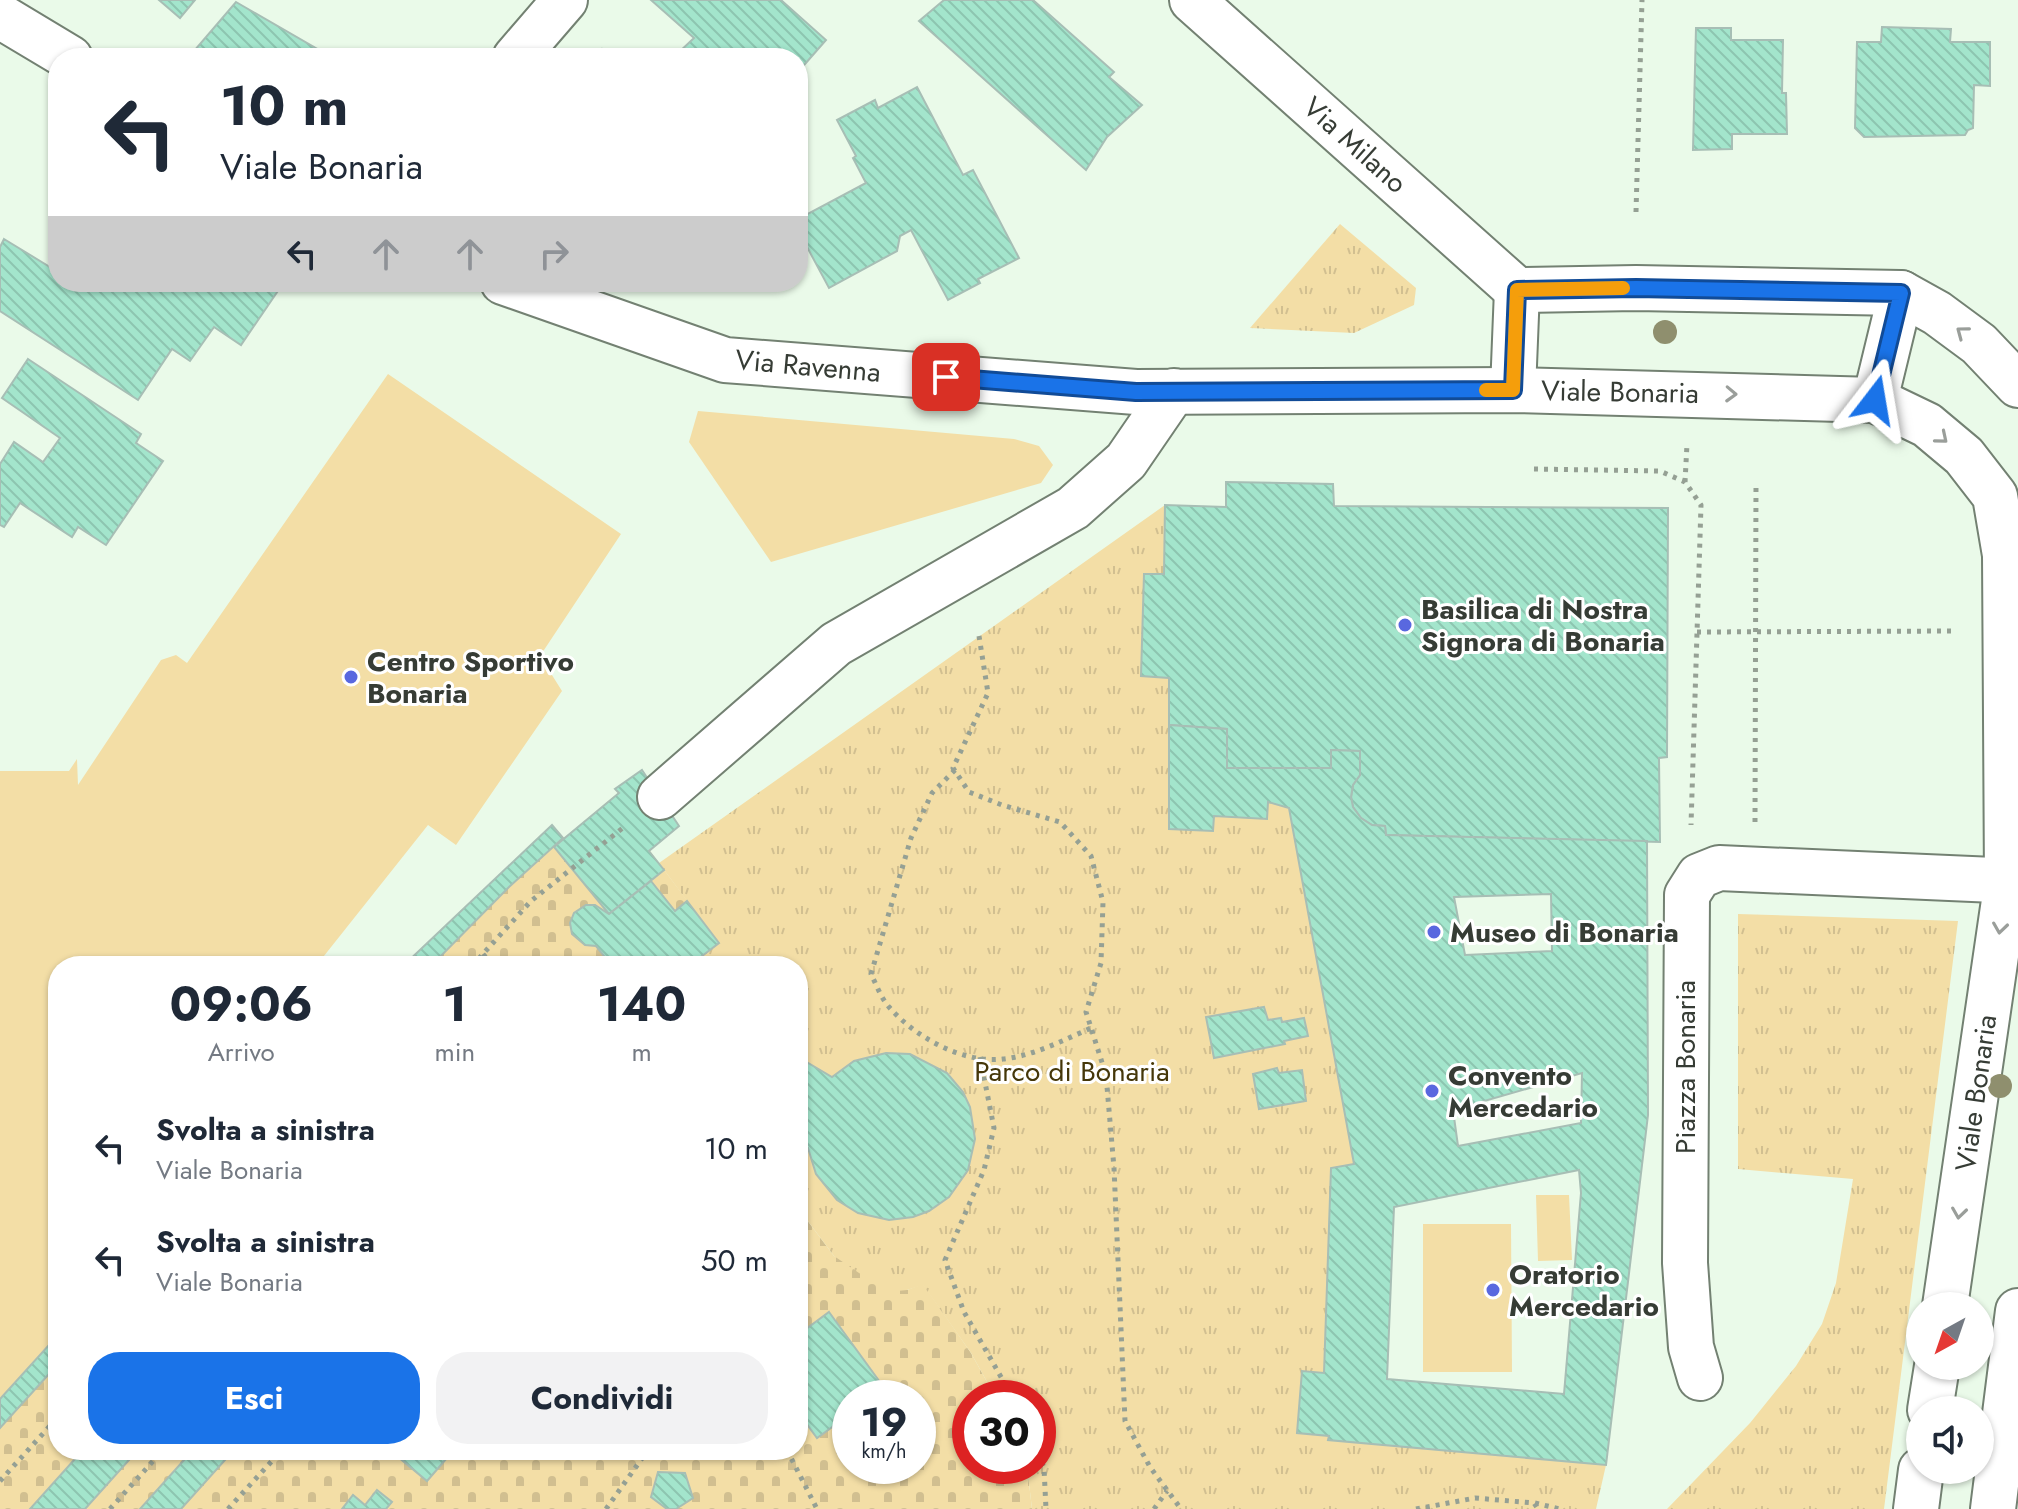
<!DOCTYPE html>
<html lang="it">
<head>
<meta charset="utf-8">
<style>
	body { margin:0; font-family:Jost,sans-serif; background:#f2f2f3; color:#1f2937; height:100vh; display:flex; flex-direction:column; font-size:30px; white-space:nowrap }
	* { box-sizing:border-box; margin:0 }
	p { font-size:26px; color:#747a83 }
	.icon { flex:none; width:44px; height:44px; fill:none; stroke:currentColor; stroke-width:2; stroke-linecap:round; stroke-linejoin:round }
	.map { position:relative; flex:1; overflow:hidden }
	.side { position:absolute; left:48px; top:956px; width:760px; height:504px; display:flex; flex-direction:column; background:#fff; border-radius:32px; box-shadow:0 2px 6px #0004 }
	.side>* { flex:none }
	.top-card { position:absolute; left:48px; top:48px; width:760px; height:244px; border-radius:32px; box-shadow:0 2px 6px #0004; background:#fff; color:#1f2937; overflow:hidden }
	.needle { width:52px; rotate:220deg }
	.fabs { position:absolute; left:1906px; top:1292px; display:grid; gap:16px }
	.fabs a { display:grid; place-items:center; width:88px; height:88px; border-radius:50%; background:#fff; box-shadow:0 2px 6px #0004; font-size:40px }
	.speed { position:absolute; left:832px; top:1380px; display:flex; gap:16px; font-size:40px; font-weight:700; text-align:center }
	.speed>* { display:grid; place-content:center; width:104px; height:104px; border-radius:50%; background:#fff; box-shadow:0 2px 6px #0004; line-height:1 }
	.speed small { font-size:20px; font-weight:400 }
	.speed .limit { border:12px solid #d22; background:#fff; color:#111 }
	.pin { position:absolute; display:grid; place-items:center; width:68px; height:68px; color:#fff; margin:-34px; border-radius:16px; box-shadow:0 4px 12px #0006 }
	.me { position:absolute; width:88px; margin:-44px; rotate:14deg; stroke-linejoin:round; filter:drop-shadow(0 0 6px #0008) }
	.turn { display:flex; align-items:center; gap:28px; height:168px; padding:0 40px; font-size:36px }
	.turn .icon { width:104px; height:104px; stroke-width:2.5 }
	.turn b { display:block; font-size:56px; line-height:68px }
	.lanes { display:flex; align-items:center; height:76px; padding:0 40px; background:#0003; justify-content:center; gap:40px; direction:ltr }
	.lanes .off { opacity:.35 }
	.eta { display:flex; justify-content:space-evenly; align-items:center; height:136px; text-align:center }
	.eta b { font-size:48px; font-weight:700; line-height:56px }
	.primary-button { display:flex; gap:16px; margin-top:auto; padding:16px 40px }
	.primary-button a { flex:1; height:92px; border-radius:32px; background:#1a73e8; color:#fff; font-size:32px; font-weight:700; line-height:92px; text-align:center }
	.primary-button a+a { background:#f2f2f3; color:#1f2937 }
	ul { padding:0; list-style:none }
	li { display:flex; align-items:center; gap:24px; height:112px; padding:0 40px }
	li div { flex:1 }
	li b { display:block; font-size:30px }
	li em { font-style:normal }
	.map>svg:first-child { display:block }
</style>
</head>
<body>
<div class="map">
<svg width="2018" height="1509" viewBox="0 0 2018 1509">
	<defs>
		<pattern id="cemetery-stones" width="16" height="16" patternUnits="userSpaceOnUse" patternTransform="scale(2)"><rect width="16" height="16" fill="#f3dea6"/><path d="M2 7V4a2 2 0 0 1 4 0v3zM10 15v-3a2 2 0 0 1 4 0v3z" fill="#d1bf90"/></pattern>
		<pattern id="park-tufts" width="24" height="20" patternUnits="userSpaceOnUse" patternTransform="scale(2)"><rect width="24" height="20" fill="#f3dea6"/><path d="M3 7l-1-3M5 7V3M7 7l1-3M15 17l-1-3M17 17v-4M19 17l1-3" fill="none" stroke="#d1bf90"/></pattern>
		<pattern id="building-back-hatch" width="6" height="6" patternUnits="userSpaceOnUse" patternTransform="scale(2)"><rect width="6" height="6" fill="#a3e5cc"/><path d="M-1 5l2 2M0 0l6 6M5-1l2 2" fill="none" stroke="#8dc5b0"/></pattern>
	</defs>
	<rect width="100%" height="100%" fill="#eafae9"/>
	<g fill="#f3dea6">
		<path d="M 388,374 L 621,534 L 540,656 L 562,691 L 456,845 L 428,825 L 316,966 L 58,966 L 58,1335 L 0,1399 L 0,771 L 69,771 L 77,759 L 78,785 L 161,660 L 176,655 L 187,663 Z"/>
		<path d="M 698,411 L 1014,439 L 1039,446 L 1053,465 L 1041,483 L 771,562 L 689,442 Z"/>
		<path d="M 1536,1195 L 1569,1195 L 1572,1260 L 1538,1261 Z"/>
		<path d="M 1423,1224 L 1511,1224 L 1512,1372 L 1423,1372 Z"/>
	</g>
	<g fill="url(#cemetery-stones)" fill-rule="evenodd">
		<path d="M 642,770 L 679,826 L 650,851 L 719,943 L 689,966 L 403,966 L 552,825 L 564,838 L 618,793 L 615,789 Z"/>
		<path d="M 798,1208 L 834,1256 L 907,1290 L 923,1284 L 971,1353 L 996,1398 L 970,1398 L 970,1466 L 1027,1466 L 1032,1509 L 0,1509 L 0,1399 L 58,1335 L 58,1450 L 798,1450 ZM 850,1398 L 918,1398 L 918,1466 L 850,1466 Z"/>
	</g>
	<g fill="url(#park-tufts)">
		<path d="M 1340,224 L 1416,288 L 1414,305 L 1354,333 L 1250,328 Z"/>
		<path d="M 1165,505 L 1164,574 L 1144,575 L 1141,676 L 1169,678 L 1169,829 L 1213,831 L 1214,816 L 1267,819 L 1268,802 L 1289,808 L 1354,1164 L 1331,1169 L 1324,1373 L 1302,1372 L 1297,1433 L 1329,1436 L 1329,1440 L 1606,1465 L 1596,1509 L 1032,1509 L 1027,1466 L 1038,1466 L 1038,1398 L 996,1398 L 971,1353 L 923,1285 L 907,1290 L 887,1292 L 834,1256 L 798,1208 L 798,966 L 689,966 L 718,943 L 659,863 Z"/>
		<path d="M 1738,914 L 1958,921 L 1884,1509 L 1667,1509 L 1750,1423 L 1796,1366 L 1822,1324 L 1836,1283 L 1853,1179 L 1738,1169 Z"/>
	</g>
	<g fill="url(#building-back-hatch)" stroke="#a7beb5" stroke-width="2" fill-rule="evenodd">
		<path d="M 159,0 L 195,0 L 180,18 Z"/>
		<path d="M 651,0 L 781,0 L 826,40 L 798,72 L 798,58 L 681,58 L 677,54 L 694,38 Z"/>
		<path d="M 944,0 L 1033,0 L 1114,72 L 1109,77 L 1142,105 L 1107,137 L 1086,170 L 919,21 Z"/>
		<path d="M 236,2 L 333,58 L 188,58 Z"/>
		<path d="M 1882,27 L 1951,29 L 1950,42 L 1990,42 L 1990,86 L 1974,85 L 1973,128 L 1968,130 L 1965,135 L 1864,137 L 1855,128 L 1857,42 L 1881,42 Z"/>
		<path d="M 1696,28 L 1731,28 L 1731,40 L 1783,40 L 1782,93 L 1786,93 L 1787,134 L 1732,134 L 1732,149 L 1693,150 Z"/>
		<path d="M 602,49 L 612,58 L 594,58 Z"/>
		<path d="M 917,87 L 963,175 L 973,170 L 1019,258 L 978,279 L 980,283 L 948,300 L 911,230 L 900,236 L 897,251 L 829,288 L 798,230 L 798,219 L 866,183 L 853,158 L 856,156 L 837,120 L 875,100 L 878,108 Z"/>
		<path d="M 4,239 L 58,272 L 58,282 L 284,282 L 241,345 L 214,327 L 190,361 L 172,349 L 138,400 L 0,311 L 0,247 Z"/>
		<path d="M 28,359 L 141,434 L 136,443 L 163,461 L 106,545 L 78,527 L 72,537 L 20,503 L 4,527 L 0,525 L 0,464 L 14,442 L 43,462 L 60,438 L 2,398 Z"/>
		<path d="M 1226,482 L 1333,484 L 1334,506 L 1668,508 L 1667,757 L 1659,758 L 1660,842 L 1386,835 L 1385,826 L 1372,825 L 1361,818 L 1353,807 L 1351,797 L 1353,785 L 1360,775 L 1360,751 L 1331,750 L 1331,768 L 1227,768 L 1227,729 L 1169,725 L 1169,678 L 1141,676 L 1144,574 L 1164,574 L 1165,505 L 1226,507 Z"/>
		<path d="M 1169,725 L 1227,729 L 1227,768 L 1331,768 L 1331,750 L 1360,751 L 1360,775 L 1353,785 L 1351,797 L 1353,807 L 1361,818 L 1372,825 L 1385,826 L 1386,835 L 1647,841 L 1648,1115 L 1606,1465 L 1328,1440 L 1329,1436 L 1297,1433 L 1302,1371 L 1324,1373 L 1331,1168 L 1354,1164 L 1289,808 L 1268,802 L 1267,819 L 1214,816 L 1213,831 L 1169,829 ZM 1551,894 L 1552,951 L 1465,955 L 1454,897 ZM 1582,1073 L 1581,1123 L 1458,1146 L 1453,1110 ZM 1579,1170 L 1581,1193 L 1564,1394 L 1387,1379 L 1394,1207 Z"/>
		<path d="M 642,770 L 679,826 L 649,851 L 664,870 L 609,914 L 554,847 L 619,793 L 615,789 Z"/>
		<path d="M 552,825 L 563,838 L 509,887 L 431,966 L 403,966 Z"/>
		<path d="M 651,881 L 675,911 L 687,901 L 719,943 L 689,966 L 604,966 L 609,962 L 596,946 L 585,945 L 572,934 L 570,923 L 574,913 L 586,905 L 595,905 L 609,914 Z"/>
		<path d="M 1264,1007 L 1268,1020 L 1281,1018 L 1282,1022 L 1304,1018 L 1308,1036 L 1284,1041 L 1285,1044 L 1214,1058 L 1206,1017 Z"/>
		<path d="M 886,1053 L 910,1054 L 947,1073 L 963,1092 L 970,1107 L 975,1139 L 968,1170 L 949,1197 L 929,1211 L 913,1217 L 889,1220 L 858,1213 L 837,1200 L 816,1174 L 808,1148 L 798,1149 L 798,1057 L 832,1077 L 854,1061 Z"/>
		<path d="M 1277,1068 L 1279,1073 L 1302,1070 L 1306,1101 L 1259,1109 L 1253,1074 Z"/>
		<path d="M 829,1312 L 885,1389 L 873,1398 L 850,1398 L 850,1414 L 817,1438 L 798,1412 L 798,1335 Z"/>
		<path d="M 58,1335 L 58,1364 L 0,1428 L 0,1399 Z"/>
		<path d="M 83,1450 L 138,1450 L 85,1509 L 30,1509 Z"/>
		<path d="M 193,1450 L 234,1450 L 181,1509 L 140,1509 Z"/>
		<path d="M 402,1450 L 452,1450 L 453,1451 L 427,1481 L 397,1456 Z"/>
		<path d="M 658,1472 L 685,1473 L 693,1498 L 676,1509 L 667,1509 L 651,1497 Z"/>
		<path d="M 377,1490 L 392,1502 L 386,1509 L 342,1509 L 353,1495 L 365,1505 Z"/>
	</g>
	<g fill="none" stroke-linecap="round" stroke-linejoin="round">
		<defs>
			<g id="minor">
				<path d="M 1192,0 L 1517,290"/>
				<path d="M 0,16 L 70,58"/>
				<path d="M 515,58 L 565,0"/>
				<path d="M 503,282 L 725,360 L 1136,392 L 1513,390 L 1875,400 L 1927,425 L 1964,456 L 1995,496 L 2005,555 L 2007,880 L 1945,1306"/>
				<path d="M 1517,290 L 1636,288 L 1901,293 L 1937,313 L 1979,344 L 2018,385"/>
				<path d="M 1513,390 L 1517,290"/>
				<path d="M 1875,400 L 1901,293"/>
				<path d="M 660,797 L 836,644 L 1073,508 L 1126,461 L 1174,391"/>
				<path d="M 1700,1378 L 1691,1347 L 1685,1263 L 1687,895 L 1699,876 L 1719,868 L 2018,881"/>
				<path d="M 1930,1410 L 1937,1366"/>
				<path d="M 1916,1509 L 1921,1470"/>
				<path d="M 1993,1509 L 2018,1311"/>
			</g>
		</defs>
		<use href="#minor" stroke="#738172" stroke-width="48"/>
		<g stroke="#95a094" stroke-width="5" stroke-dasharray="4 6" stroke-linecap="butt">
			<path d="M 1636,212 L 1642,0"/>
			<path d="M 1534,469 L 1660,471 L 1685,482 L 1701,505 L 1691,825"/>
			<path d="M 1685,482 L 1687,444"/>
			<path d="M 1697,632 L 1957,631"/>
			<path d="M 979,636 L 988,693 L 953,768 L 969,792 L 1002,805 L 1060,822 L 1091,856 L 1103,902 L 1101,963 L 1086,1012 L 1106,1075 L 1114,1168 L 1125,1421 L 1150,1467 L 1181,1509"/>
			<path d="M 955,770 L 932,793 L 911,838 L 871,974 C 876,984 881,998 889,1007 C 915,1037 963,1064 1003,1059 C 1033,1056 1064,1040 1091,1028"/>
			<path d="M 1755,822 L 1756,483"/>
			<path d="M 483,954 L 493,966"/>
			<path d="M 472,966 L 531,901 L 624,827"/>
			<path d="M 980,1057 L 994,1128 L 984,1170 L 945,1260 L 964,1312 L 1013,1398"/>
			<path d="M 787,1450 L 817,1509"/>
			<path d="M 1038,1453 L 1044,1468 L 1046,1509"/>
			<path d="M 0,1481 L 58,1417"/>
			<path d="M 1535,1503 L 1560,1509"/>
			<path d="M 110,1509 L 163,1450"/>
			<path d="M 228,1509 L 282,1450"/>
			<path d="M 606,1509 L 648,1450"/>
			<path d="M 1154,1509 L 1167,1491"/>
			<path d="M 1416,1509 L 1475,1498 L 1534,1503 L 1538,1509"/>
		</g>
		<use href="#minor" stroke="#fff" stroke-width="44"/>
	</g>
	<g fill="#8f8f6e">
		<circle cx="1665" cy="332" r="12"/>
		<circle cx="2000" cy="1086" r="12"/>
	</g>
	<defs><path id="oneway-chevron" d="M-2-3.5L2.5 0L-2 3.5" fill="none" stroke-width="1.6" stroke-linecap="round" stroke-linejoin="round" transform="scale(2)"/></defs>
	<g stroke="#9a9e9a">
		<use href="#oneway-chevron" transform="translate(1962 332) rotate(-143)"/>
		<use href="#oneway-chevron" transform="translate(1731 394) rotate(2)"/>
		<use href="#oneway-chevron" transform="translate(1942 438) rotate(40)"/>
		<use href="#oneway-chevron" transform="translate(2000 928) rotate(98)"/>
		<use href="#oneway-chevron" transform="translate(1959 1213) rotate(98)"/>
	</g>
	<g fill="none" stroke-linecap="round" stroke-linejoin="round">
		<defs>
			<path id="route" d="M 946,377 L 1136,392 L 1513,390 L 1517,290 L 1636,288 L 1901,293 L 1875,400"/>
		</defs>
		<use href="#route" stroke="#114b97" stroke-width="20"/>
		<use href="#route" stroke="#1a73e8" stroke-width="14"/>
		<path stroke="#f59e0b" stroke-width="14" d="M 1486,390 L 1513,390 L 1517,290 L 1623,288"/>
	</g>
	<g fill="#5968df" stroke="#fff" stroke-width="3">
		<circle cx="1405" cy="625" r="8"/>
		<circle cx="351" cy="677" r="8"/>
		<circle cx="1434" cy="932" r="8"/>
		<circle cx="1432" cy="1091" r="8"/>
		<circle cx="1493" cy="1290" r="8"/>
	</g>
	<g text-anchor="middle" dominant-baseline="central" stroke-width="6" stroke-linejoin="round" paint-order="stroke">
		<g font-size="28" fill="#363c35" stroke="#fff">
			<text transform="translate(1355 145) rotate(42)">Via Milano</text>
			<text transform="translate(808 366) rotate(5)">Via Ravenna</text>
			<text transform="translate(1620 392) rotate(1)">Viale Bonaria</text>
			<text transform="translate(1685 1067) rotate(-90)">Piazza Bonaria</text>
			<text transform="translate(1976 1093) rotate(-82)">Viale Bonaria</text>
		</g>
		<g font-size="28" font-weight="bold" fill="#363c35" stroke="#fff" text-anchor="start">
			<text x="1421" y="609">Basilica di Nostra<tspan x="1421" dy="32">Signora di Bonaria</tspan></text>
			<text x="367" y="661">Centro Sportivo<tspan x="367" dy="32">Bonaria</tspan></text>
			<text x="1450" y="932">Museo di Bonaria</text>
			<text x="1448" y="1075">Convento<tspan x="1448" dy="32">Mercedario</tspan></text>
			<text x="1509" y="1274">Oratorio<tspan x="1509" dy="32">Mercedario</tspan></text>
		</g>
		<g font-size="28" fill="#453709" stroke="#fff">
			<text x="1072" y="1071">Parco di Bonaria</text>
		</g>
	</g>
</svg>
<div class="fabs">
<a><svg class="needle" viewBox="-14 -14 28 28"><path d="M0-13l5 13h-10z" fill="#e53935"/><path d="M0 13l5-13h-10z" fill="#747a83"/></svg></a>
<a><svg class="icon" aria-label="sound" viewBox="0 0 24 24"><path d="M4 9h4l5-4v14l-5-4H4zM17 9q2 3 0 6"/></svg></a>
</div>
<div class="speed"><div>19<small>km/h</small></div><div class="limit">30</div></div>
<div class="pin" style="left:946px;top:377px;background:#d93025"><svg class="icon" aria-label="arrive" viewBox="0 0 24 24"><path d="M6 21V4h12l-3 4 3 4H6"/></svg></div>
<svg class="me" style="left:1875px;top:400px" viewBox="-20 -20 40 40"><path d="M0-17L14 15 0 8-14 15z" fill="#1a73e8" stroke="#fff" stroke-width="4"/></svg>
<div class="top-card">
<div class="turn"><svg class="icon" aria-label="left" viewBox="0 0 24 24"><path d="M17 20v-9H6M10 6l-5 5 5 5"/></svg><div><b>10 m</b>Viale Bonaria</div></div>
<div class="lanes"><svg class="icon" aria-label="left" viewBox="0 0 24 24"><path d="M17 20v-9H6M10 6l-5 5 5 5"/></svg><svg class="icon off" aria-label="ahead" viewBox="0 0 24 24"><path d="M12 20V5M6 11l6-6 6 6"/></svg><svg class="icon off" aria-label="ahead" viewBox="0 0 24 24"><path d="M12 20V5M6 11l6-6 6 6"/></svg><svg class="icon off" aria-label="right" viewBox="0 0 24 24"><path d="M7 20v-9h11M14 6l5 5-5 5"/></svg></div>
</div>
<section class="side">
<div class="eta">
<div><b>09:06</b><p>Arrivo</p></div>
<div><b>1</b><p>min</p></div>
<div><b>140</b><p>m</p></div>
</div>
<ul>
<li><svg class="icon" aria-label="left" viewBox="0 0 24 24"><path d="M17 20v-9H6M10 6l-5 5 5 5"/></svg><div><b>Svolta a sinistra</b><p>Viale Bonaria</p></div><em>10 m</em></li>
<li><svg class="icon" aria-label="left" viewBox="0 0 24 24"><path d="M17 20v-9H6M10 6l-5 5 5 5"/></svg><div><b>Svolta a sinistra</b><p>Viale Bonaria</p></div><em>50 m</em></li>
</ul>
<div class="primary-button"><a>Esci</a><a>Condividi</a></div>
</section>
</div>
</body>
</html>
